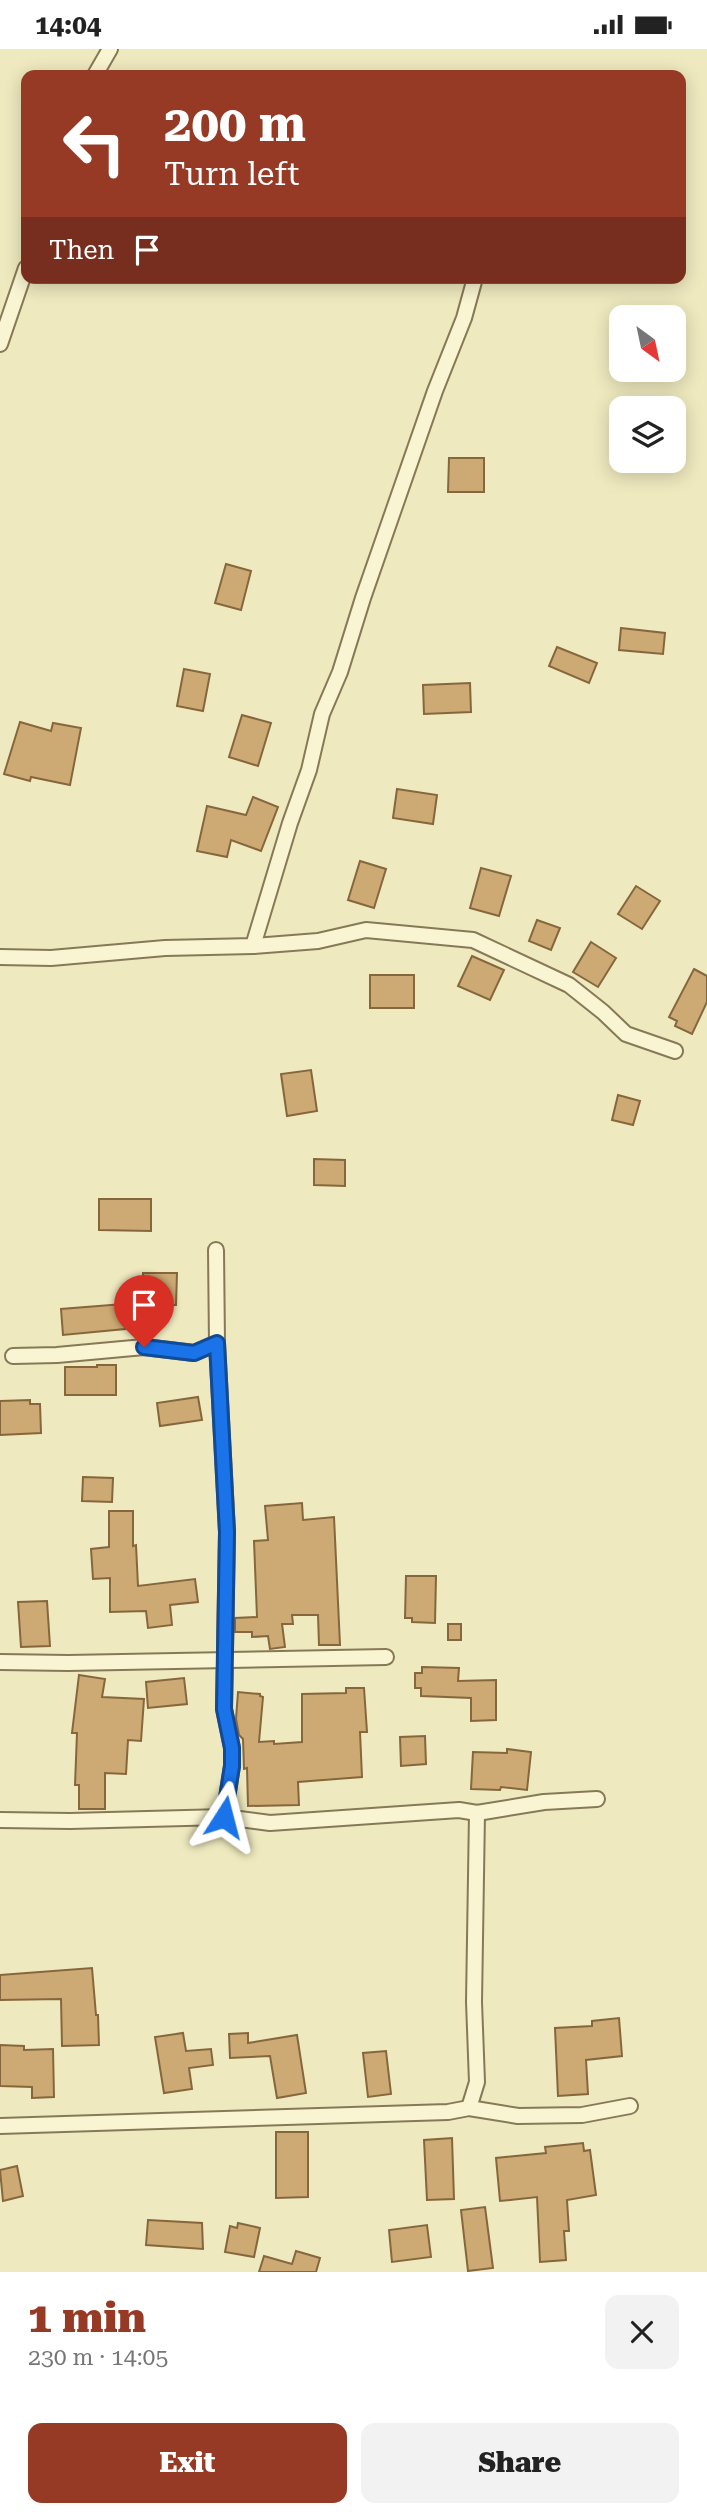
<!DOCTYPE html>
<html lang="en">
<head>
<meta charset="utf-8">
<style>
	body { margin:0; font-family:"Roboto Serif",serif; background:#f2f2f2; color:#222; height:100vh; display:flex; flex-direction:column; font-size:26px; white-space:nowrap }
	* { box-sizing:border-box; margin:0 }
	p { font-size:23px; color:#767676 }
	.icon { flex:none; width:38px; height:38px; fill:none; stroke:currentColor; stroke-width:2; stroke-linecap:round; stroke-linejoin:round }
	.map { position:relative; height:2223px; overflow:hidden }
	.side { display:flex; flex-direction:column; background:#fff; flex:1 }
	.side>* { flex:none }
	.guide { position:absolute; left:21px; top:21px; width:665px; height:214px; border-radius:14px; box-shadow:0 4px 18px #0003; background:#963a26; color:#fff; overflow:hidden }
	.needle { width:46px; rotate:147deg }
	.fabs { position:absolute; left:609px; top:256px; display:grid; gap:14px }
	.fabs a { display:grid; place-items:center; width:77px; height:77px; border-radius:14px; background:#fff; box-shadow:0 4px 18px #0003; font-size:35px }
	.pin { position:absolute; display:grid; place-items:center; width:60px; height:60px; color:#fff; margin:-72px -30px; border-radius:50% 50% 50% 0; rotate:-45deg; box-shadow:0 0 7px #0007 }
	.pin .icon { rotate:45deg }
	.me { position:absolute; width:77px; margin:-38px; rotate:9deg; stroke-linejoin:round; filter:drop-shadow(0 0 5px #0008) }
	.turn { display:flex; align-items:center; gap:24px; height:147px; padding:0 28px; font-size:32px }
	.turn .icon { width:91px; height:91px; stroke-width:2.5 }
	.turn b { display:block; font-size:49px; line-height:60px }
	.then { display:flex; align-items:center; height:66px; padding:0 28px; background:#0003; gap:14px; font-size:26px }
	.round { display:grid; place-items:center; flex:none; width:74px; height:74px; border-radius:14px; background:#f2f2f2 }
	.summary { display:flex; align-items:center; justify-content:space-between; height:119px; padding:0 28px }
	h1 { font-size:42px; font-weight:800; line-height:52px; color:#963a26 }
	.cta { display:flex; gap:14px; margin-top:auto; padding:14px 28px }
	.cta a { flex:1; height:80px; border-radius:14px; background:#963a26; color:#fff; font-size:28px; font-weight:800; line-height:80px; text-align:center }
	.cta a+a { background:#f2f2f2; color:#222 }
	.status { display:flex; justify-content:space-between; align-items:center; height:49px; padding:0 35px; background:#fff; direction:ltr }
	.status svg { height:19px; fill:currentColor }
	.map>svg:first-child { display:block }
</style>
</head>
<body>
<div class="status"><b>14:04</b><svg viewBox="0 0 49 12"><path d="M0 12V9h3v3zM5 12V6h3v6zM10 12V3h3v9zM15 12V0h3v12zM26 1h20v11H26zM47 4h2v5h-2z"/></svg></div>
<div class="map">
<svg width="707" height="2223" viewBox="0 0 707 2223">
	<rect width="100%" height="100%" fill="#eee9be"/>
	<g fill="#cda974" stroke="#86673d" stroke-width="2">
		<path d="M 449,409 L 484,409 L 484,443 L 448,443 Z"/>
		<path d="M 226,515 L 251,522 L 241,561 L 215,554 Z"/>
		<path d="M 621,579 L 665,584 L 663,605 L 619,601 Z"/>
		<path d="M 557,598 L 597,614 L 589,634 L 549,617 Z"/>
		<path d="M 184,620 L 210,625 L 203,662 L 177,657 Z"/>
		<path d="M 470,634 L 471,663 L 424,665 L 423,636 Z"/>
		<path d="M 242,666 L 271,674 L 258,717 L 229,708 Z"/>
		<path d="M 20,673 L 51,682 L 53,674 L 81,679 L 70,736 L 31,728 L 30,732 L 4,725 Z"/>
		<path d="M 397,740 L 437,746 L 433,775 L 393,769 Z"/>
		<path d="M 253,748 L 278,758 L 261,802 L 231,791 L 227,808 L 197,802 L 207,757 L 246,766 Z"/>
		<path d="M 360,812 L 386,820 L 374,859 L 348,851 Z"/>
		<path d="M 481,819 L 511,827 L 499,867 L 470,859 Z"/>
		<path d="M 636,837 L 660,852 L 642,880 L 618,865 Z"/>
		<path d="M 537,871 L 560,879 L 551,901 L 529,892 Z"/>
		<path d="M 591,893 L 616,909 L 598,938 L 573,923 Z"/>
		<path d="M 472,907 L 504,921 L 490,951 L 458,937 Z"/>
		<path d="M 694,920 L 707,927 L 707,953 L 692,985 L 675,977 L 677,972 L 669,968 Z"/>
		<rect x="370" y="926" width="44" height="33"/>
		<path d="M 311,1021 L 317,1062 L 287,1067 L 281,1025 Z"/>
		<path d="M 618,1046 L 640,1052 L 633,1076 L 612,1071 Z"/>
		<path d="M 314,1110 L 345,1111 L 345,1137 L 314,1136 Z"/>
		<path d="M 99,1150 L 151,1150 L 151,1182 L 99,1181 Z"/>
		<path d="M 143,1224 L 177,1224 L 176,1256 L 143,1256 Z"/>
		<path d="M 123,1255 L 125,1280 L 63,1286 L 61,1260 Z"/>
		<path d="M 97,1316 L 116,1316 L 116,1346 L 65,1346 L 65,1318 L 97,1318 Z"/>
		<path d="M 198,1348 L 202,1371 L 160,1377 L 157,1354 Z"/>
		<path d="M 30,1351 L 30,1355 L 40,1355 L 41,1384 L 0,1386 L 0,1352 Z"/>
		<path d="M 83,1428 L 113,1429 L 112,1453 L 82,1452 Z"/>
		<path d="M 302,1454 L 303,1471 L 334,1468 L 340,1596 L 319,1596 L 318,1566 L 292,1566 L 293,1575 L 282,1575 L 285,1598 L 270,1600 L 268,1587 L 252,1588 L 252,1583 L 235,1583 L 235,1569 L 257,1568 L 254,1492 L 268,1491 L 265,1457 Z"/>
		<path d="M 109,1462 L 133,1462 L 133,1497 L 136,1496 L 138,1537 L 195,1530 L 198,1553 L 170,1556 L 172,1576 L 148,1579 L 146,1562 L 110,1563 L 110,1529 L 93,1530 L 91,1500 L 109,1498 Z"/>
		<path d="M 406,1527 L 436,1527 L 435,1574 L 412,1573 L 412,1569 L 405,1569 Z"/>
		<path d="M 47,1552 L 50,1597 L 21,1598 L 18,1553 Z"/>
		<rect x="448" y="1575" width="13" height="16"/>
		<path d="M 422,1618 L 459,1619 L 458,1632 L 496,1631 L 496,1671 L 471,1672 L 471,1649 L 421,1647 L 421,1639 L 415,1639 L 415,1624 L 422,1624 Z"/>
		<path d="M 79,1626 L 105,1630 L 102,1648 L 144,1650 L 141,1692 L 128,1691 L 126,1725 L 105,1724 L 105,1760 L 79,1760 L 79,1736 L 75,1736 L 77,1684 L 72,1684 Z"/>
		<path d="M 184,1629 L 187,1655 L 148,1659 L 146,1633 Z"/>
		<path d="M 346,1639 L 364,1639 L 367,1683 L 360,1683 L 362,1728 L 298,1733 L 299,1756 L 248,1757 L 247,1719 L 244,1720 L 243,1690 L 239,1686 L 236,1670 L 238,1643 L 260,1645 L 260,1647 L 263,1648 L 259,1693 L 274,1692 L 274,1695 L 302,1693 L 302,1645 L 346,1644 Z"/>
		<path d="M 425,1687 L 426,1715 L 401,1717 L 400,1688 Z"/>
		<path d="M 507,1700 L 531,1703 L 527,1741 L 501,1738 L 500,1741 L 471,1740 L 473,1703 L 507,1704 Z"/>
		<path d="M 92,1919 L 96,1966 L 98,1966 L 99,1996 L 62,1997 L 61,1950 L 0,1951 L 0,1926 Z"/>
		<path d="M 619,1969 L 622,2007 L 586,2011 L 588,2045 L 558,2047 L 555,1979 L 592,1977 L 592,1972 Z"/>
		<path d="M 183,1984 L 186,2002 L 211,2000 L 213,2016 L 189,2019 L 192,2040 L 164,2044 L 155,1988 Z"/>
		<path d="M 248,1984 L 248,1994 L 297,1986 L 306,2044 L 277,2049 L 270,2007 L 230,2009 L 229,1985 Z"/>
		<path d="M 0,1996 L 24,1997 L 24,2001 L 53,2000 L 54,2048 L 32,2049 L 32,2038 L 0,2037 Z"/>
		<path d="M 386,2002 L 391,2045 L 368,2048 L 363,2004 Z"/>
		<path d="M 276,2083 L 308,2083 L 308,2148 L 276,2149 Z"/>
		<path d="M 452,2089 L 454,2150 L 427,2151 L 424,2091 Z"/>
		<path d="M 583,2094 L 584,2102 L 590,2101 L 596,2146 L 567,2151 L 569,2182 L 564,2182 L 566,2211 L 540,2213 L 537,2148 L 500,2152 L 496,2109 L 546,2104 L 545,2098 Z"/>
		<path d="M 17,2117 L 23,2147 L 3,2152 L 0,2121 Z"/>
		<path d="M 485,2158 L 493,2219 L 468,2222 L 461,2161 Z"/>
		<path d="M 148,2171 L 202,2174 L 203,2200 L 146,2196 Z"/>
		<path d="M 238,2174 L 260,2179 L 254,2208 L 225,2203 L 230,2177 L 237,2179 Z"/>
		<path d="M 427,2176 L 431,2208 L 392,2213 L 389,2181 Z"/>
		<path d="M 296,2202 L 320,2209 L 316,2223 L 259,2223 L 264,2207 L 292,2215 Z"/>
	</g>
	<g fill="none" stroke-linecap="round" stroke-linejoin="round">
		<defs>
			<g id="minor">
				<path d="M 95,26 L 110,0"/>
				<path d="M 0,295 L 26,219"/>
				<path d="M 253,897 L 290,774 L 309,721 L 322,665 L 340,623 L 363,549 L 435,342 L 464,269 L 475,229"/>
				<path d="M 0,908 L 51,909 L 165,899 L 253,897 L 318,892 L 366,881 L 473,891 L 569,936 L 603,963 L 626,985 L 675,1002"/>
				<path d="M 216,1201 L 217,1294 L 227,1483 L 224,1660 L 232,1699 L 232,1717 L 224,1768"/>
				<path d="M 13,1307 L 57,1306 L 144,1298 L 194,1304 L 217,1294"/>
				<path d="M 0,1613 L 68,1614 L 386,1608"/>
				<path d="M 0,1771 L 70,1772 L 224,1768 L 270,1774 L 459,1761 L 477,1764 L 544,1753 L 597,1750"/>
				<path d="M 469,2059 L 477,2033 L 474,1953 L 477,1764"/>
				<path d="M 0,2077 L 448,2063 L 469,2059 L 518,2067 L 582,2066 L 630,2057"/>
			</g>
		</defs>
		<use href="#minor" stroke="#877957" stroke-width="18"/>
		<use href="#minor" stroke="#f9f4d1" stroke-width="14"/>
	</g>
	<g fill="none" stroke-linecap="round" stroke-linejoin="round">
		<defs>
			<path id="route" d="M 144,1298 L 194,1304 L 217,1294 L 227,1483 L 224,1660 L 232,1699 L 232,1717 L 224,1768"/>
		</defs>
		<use href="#route" stroke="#114b97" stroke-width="18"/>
		<use href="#route" stroke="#1a73e8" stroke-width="12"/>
	</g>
</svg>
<div class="fabs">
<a><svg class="needle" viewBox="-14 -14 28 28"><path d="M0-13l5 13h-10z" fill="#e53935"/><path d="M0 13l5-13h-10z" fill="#767676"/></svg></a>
<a><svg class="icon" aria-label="layers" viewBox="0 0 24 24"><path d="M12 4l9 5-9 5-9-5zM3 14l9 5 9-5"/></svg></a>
</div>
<div class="pin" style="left:144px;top:1298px;background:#d93025"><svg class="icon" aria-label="arrive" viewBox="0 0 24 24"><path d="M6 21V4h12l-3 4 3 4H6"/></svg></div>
<svg class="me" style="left:224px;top:1768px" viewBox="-20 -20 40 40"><path d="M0-17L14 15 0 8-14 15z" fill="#1a73e8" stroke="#fff" stroke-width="4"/></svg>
<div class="guide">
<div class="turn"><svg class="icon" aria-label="left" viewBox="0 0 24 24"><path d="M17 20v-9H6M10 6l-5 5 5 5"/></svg><div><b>200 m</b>Turn left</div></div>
<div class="then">Then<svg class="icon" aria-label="arrive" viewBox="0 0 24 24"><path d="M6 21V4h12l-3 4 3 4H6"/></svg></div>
</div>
</div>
<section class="side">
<div class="summary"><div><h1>1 min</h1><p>230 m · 14:05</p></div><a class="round"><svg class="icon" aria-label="close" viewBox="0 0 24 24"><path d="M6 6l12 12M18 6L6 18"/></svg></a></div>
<div class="cta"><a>Exit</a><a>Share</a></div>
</section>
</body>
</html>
